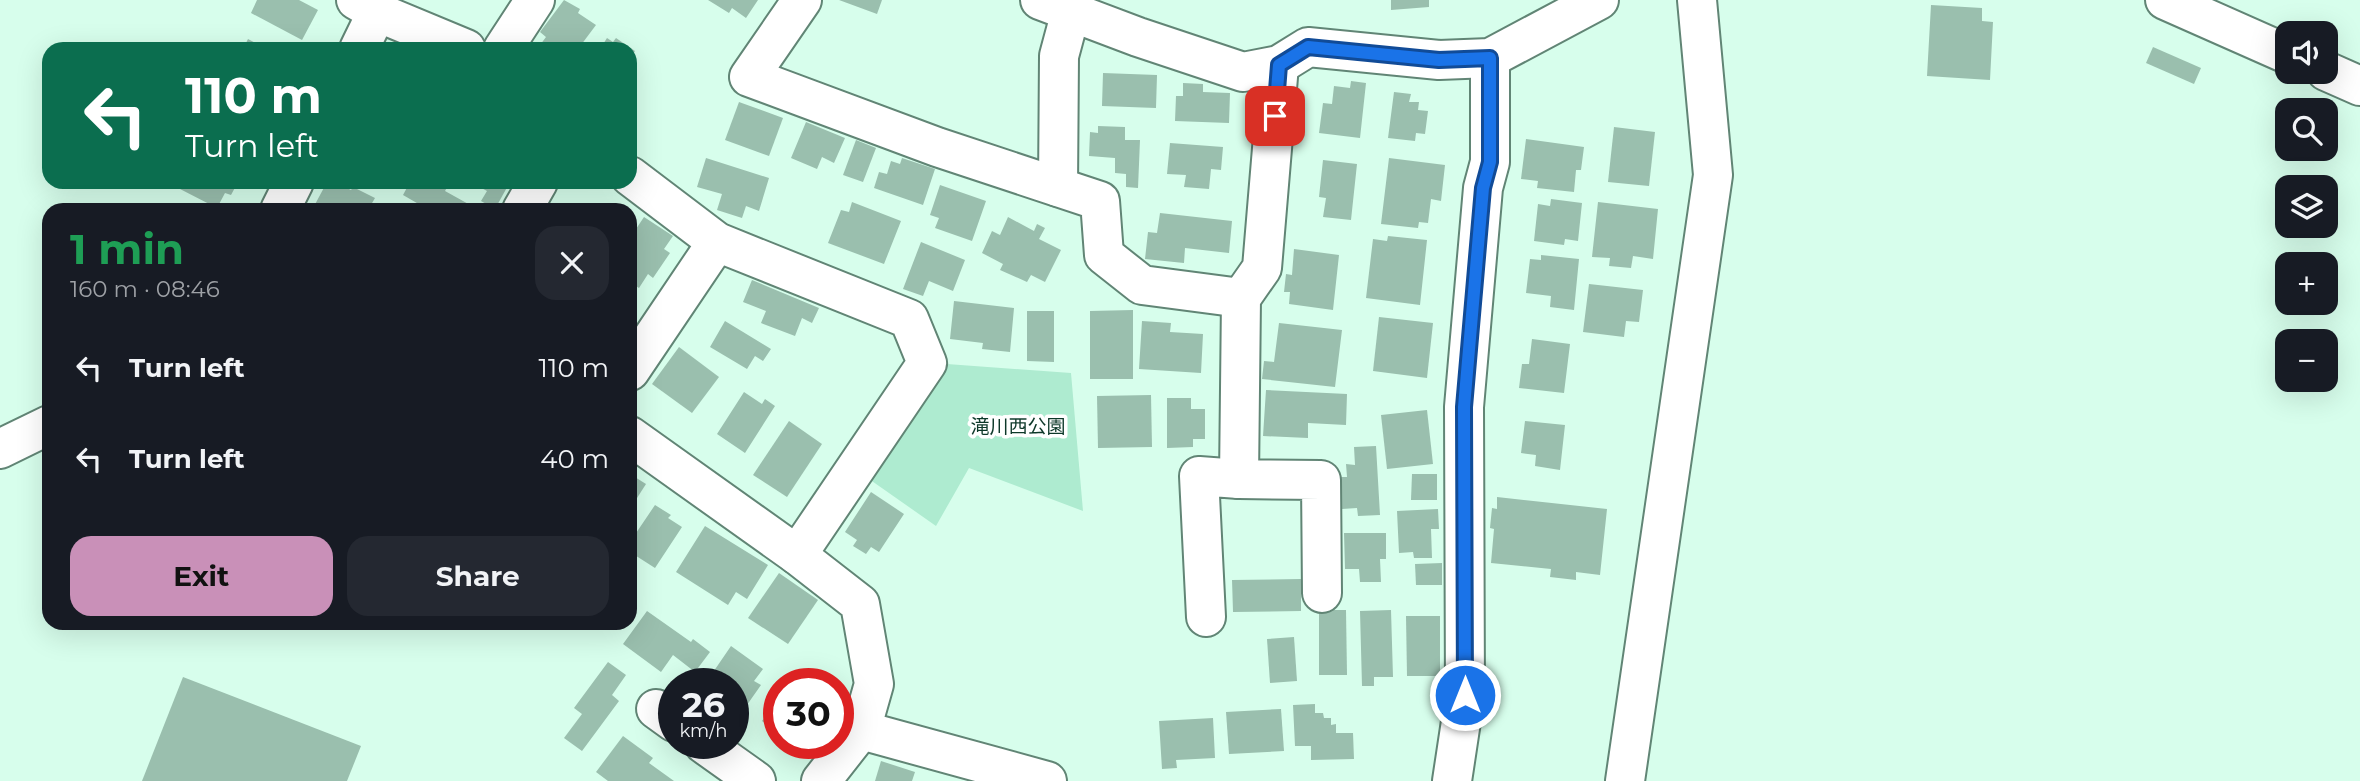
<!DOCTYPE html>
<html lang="en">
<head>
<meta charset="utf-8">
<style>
	body { margin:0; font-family:Montserrat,"Noto Sans JP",sans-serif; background:#242831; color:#f1f3f6; height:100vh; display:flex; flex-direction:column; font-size:26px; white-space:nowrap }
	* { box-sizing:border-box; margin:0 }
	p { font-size:23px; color:#9ea1a6 }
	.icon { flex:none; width:38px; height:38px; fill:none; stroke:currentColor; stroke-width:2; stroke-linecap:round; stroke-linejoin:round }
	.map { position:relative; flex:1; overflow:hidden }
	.details { position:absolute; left:42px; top:203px; width:595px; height:427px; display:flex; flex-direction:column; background:#171b24; border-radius:21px; box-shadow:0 7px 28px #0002 }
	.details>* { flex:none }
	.guide { position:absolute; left:42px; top:42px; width:595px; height:147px; border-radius:21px; box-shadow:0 7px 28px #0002; background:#0b6e4f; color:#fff; overflow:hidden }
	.controls { position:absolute; left:2275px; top:21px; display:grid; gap:14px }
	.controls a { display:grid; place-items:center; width:63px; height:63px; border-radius:14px; background:#171b24; box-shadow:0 7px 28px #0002; font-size:35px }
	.speed { position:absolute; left:658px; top:668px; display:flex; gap:14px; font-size:35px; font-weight:700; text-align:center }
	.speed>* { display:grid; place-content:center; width:91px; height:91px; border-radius:50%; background:#171b24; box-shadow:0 7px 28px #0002; line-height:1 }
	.speed small { font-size:18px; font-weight:400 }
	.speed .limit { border:10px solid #d22; background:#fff; color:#111 }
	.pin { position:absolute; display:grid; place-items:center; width:60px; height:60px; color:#fff; margin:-30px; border-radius:14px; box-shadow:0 4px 10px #0006 }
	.me { position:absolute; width:77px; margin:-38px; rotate:0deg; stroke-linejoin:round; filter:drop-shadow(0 0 5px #0008) }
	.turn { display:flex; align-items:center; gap:24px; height:147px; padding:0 28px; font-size:32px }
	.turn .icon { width:91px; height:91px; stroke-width:2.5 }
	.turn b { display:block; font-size:49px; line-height:60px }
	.round { display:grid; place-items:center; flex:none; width:74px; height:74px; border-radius:21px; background:#242831 }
	.summary { display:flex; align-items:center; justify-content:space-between; height:119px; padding:0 28px }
	h1 { font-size:42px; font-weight:700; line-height:52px; color:#1e9e55 }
	.primary-button { display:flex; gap:14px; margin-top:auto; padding:14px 28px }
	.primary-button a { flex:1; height:80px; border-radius:21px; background:#c990b8; color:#111; font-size:28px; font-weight:700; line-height:80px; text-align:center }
	.primary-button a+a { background:#242831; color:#f1f3f6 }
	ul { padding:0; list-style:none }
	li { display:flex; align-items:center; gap:21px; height:91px; padding:0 28px }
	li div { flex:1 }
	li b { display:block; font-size:26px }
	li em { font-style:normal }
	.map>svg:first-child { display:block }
</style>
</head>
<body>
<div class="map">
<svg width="2360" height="781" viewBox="0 0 2360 781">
	<rect width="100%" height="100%" fill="#d7feec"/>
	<path fill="#aeebd0" d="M 947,364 L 1071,373 L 1083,511 L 969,468 L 936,526 L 869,479 Z"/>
	<g fill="#9abfae">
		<path d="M 257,0 L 299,0 L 318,10 L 302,40 L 251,13 Z"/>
		<path d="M 564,0 L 580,9 L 578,13 L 596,25 L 578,49 L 537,49 L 546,37 L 540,32 Z"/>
		<path d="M 708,0 L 758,0 L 746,18 L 732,8 L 729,13 Z"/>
		<path d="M 839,0 L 882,0 L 877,14 Z"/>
		<path d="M 1391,0 L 1429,0 L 1429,7 L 1391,10 Z"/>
		<path d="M 1931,5 L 1982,8 L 1982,21 L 1993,22 L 1990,80 L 1927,76 Z"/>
		<path d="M 607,38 L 613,42 L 616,38 L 635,51 L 630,59 L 630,49 L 600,49 Z"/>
		<path d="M 248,39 L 267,49 L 243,49 Z"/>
		<path d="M 2153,47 L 2201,68 L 2194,84 L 2146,63 Z"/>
		<path d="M 1103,73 L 1157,75 L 1156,108 L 1102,106 Z"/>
		<path d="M 1351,81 L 1366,83 L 1360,138 L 1319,133 L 1323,103 L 1332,104 L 1334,86 L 1350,88 Z"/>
		<path d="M 1183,83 L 1203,84 L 1203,92 L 1230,93 L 1229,123 L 1175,121 L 1176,96 L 1183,96 Z"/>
		<path d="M 1394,92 L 1411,94 L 1409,102 L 1419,102 L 1418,110 L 1428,111 L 1425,134 L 1416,133 L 1415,141 L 1388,138 Z"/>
		<path d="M 739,102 L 783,118 L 769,156 L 725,140 Z"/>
		<path d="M 806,122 L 845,138 L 834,163 L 822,157 L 817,169 L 791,158 Z"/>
		<path d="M 1098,126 L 1125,127 L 1125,140 L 1140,140 L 1138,188 L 1126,187 L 1126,174 L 1115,173 L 1115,158 L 1089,156 L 1090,132 L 1098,133 Z"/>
		<path d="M 1614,127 L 1655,132 L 1649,186 L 1608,182 Z"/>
		<path d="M 1526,139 L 1584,147 L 1581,170 L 1576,170 L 1574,192 L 1537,188 L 1538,181 L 1521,179 Z"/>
		<path d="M 856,140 L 876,148 L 863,182 L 843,175 Z"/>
		<path d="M 1170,143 L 1223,147 L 1221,170 L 1211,169 L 1209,189 L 1184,187 L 1186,175 L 1167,174 Z"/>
		<path d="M 706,158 L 769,178 L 759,211 L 746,206 L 742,218 L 717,210 L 722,194 L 697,187 Z"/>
		<path d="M 902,158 L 935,169 L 923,205 L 874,188 L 879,172 L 887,174 L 891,161 L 900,164 Z"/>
		<path d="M 1389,158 L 1445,165 L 1441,201 L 1431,199 L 1428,223 L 1419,222 L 1418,228 L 1381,224 Z"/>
		<path d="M 1323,160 L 1357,164 L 1351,220 L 1323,217 L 1326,198 L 1319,197 Z"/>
		<path d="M 184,182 L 238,182 L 231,195 L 225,193 L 217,208 L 180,189 Z"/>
		<path d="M 327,182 L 335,182 L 351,190 L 353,187 L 375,198 L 368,210 L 312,210 Z"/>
		<path d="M 410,182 L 450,182 L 445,191 L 472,206 L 469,210 L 429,210 L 403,195 Z"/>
		<path d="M 475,182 L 510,182 L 495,209 L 481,201 L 487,191 L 474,184 Z"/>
		<path d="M 940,185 L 986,201 L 972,241 L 935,228 L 939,218 L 930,215 Z"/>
		<path d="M 1551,199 L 1582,203 L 1578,241 L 1565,239 L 1564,245 L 1534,241 L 1538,204 L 1550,206 Z"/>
		<path d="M 852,202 L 901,221 L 884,264 L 828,243 L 841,210 L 849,212 Z"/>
		<path d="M 1598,202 L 1658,209 L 1653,259 L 1633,256 L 1631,268 L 1609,266 L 1610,258 L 1592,257 Z"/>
		<path d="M 1160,213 L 1232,221 L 1229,253 L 1185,248 L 1184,263 L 1145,259 L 1148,232 L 1157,233 Z"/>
		<path d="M 644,217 L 673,236 L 664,249 L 670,253 L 653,278 L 648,274 L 639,288 L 630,282 L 630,238 Z"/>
		<path d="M 1008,217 L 1034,231 L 1037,224 L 1045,228 L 1039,239 L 1061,250 L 1045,282 L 1031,275 L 1027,282 L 1000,270 L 1003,264 L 982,253 L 992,231 L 1000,235 Z"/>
		<path d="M 1388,236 L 1427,240 L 1420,305 L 1366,298 L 1373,239 L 1387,241 Z"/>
		<path d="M 921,242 L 965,260 L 953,291 L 929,281 L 923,296 L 903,289 Z"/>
		<path d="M 1294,249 L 1339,255 L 1333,310 L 1289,304 L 1290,292 L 1284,292 L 1286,274 L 1292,275 Z"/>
		<path d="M 1541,255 L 1579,259 L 1574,310 L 1550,307 L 1551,296 L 1526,293 L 1530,259 L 1541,260 Z"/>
		<path d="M 752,280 L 819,308 L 812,323 L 802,318 L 795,336 L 761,323 L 766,311 L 743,302 Z"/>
		<path d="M 1589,284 L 1643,290 L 1639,322 L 1626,321 L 1624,337 L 1583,332 Z"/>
		<path d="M 954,301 L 1014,308 L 1010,352 L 982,349 L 983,343 L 950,339 Z"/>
		<path d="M 1133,310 L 1133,379 L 1090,379 L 1090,311 Z"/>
		<path d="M 1027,311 L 1054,311 L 1054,362 L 1027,361 Z"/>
		<path d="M 1379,317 L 1433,323 L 1427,378 L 1373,371 Z"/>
		<path d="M 725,321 L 771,349 L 763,361 L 755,356 L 747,369 L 710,347 Z"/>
		<path d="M 1142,321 L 1171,323 L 1170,332 L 1203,334 L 1201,373 L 1139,369 Z"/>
		<path d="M 1279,323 L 1342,330 L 1335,387 L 1262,379 L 1264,361 L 1274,362 Z"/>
		<path d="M 1532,339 L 1570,344 L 1564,393 L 1519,388 L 1522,364 L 1529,364 Z"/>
		<path d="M 679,347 L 719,377 L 692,413 L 652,384 Z"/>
		<path d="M 1266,390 L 1347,394 L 1346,425 L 1308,423 L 1308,438 L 1263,436 Z"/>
		<path d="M 744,392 L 762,404 L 765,399 L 775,406 L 745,453 L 717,434 Z"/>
		<path d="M 1151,395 L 1152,447 L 1098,448 L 1097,396 Z"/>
		<path d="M 1167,398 L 1191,398 L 1191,409 L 1205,409 L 1205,439 L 1193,439 L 1193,447 L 1167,448 Z"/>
		<path d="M 1427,410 L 1433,464 L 1387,469 L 1381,415 Z"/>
		<path d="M 789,421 L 822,444 L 787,497 L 753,475 Z"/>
		<path d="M 1525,421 L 1565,425 L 1560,470 L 1535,466 L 1536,455 L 1521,453 Z"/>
		<path d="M 1376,446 L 1380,515 L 1358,516 L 1357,508 L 1342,509 L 1340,477 L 1347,477 L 1346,464 L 1355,465 L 1354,447 Z"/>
		<path d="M 630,474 L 646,484 L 630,509 Z"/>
		<path d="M 1412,474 L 1437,474 L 1437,500 L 1411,500 Z"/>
		<path d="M 871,492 L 904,514 L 879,552 L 871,547 L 866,554 L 853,546 L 857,540 L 845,532 Z"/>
		<path d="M 1497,497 L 1607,509 L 1600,575 L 1576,572 L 1576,580 L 1550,577 L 1551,569 L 1491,563 L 1494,529 L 1490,528 L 1492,508 L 1497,509 Z"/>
		<path d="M 655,505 L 671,515 L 668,518 L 682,527 L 655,568 L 630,552 L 630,542 Z"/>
		<path d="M 1438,509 L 1439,529 L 1431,529 L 1432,558 L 1414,558 L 1413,552 L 1399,553 L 1397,511 Z"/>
		<path d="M 705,526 L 768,565 L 747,599 L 736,592 L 728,605 L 676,572 Z"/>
		<path d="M 1344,533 L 1386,533 L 1386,559 L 1380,559 L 1381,582 L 1360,582 L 1359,569 L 1345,569 Z"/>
		<path d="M 1442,563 L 1442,585 L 1416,585 L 1415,564 Z"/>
		<path d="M 779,573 L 818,600 L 788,644 L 748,618 Z"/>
		<path d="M 1301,579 L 1301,611 L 1233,612 L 1232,580 Z"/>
		<path d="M 1319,610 L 1346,610 L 1347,675 L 1319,675 Z"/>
		<path d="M 1391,610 L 1393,677 L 1374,677 L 1374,686 L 1362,686 L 1360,611 Z"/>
		<path d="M 647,611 L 691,642 L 693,639 L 710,652 L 695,672 L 673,655 L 661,672 L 623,644 Z"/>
		<path d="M 1406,616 L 1440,616 L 1440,676 L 1407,676 Z"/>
		<path d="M 1294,637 L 1297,681 L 1270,683 L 1267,639 Z"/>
		<path d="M 731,646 L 763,669 L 754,681 L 761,685 L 742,712 L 733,705 L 733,684 L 705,684 Z"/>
		<path d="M 608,662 L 626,675 L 612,695 L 619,701 L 582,751 L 564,738 L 582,714 L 574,708 Z"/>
		<path d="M 183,677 L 361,746 L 347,781 L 142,781 Z"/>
		<path d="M 779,698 L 779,743 L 770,737 L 775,731 L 762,721 Z"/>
		<path d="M 1315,704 L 1315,713 L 1323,713 L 1324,718 L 1331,718 L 1331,725 L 1336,724 L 1336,733 L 1353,733 L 1354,759 L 1311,760 L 1311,746 L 1295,746 L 1293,705 Z"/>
		<path d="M 1281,709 L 1284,751 L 1229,754 L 1226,712 Z"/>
		<path d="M 1213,718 L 1215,758 L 1176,760 L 1177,768 L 1162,769 L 1159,721 Z"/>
		<path d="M 623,736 L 653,758 L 649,763 L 674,781 L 608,781 L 596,772 Z"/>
		<path d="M 881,761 L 915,772 L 912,781 L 875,781 Z"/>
	</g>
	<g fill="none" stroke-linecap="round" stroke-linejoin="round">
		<defs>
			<g id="minor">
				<path d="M 356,0 L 377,12 L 466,49"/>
				<path d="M 802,0 L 749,77 L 937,147 L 1100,201 L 1104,255 L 1142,285 L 1241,298"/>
				<path d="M 1040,0 L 1138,37 L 1243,72 L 1279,65 L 1308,47 L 1439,60 L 1490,58 L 1599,0"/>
				<path d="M 2165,0 L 2287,54"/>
				<path d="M 359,49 L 377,12"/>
				<path d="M 503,49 L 535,0"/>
				<path d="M 1279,65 L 1262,268 L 1241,298 L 1239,479 L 1321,480 L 1322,593"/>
				<path d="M 2326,71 L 2360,86"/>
				<path d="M 630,176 L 717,242 L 909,319 L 927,363 L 797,555 L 860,604 L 874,684 L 861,730 L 821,781"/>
				<path d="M 1058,187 L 1059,56 L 1074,0"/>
				<path d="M 280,210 L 294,182"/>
				<path d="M 522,210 L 538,182"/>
				<path d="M 630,371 L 717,242"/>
				<path d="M 630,436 L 797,555"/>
				<path d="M 0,449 L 49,425"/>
				<path d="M 1206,617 L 1199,476 L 1239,479"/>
				<path d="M 656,709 L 674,722"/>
				<path d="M 861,730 L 1047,781"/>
				<path d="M 704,744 L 756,781"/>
				<path d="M 1452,781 L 1465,695 L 1464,407 L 1483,188 L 1490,162 L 1490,58"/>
				<path d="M 1625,781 L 1713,175 L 1697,0"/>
			</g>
		</defs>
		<use href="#minor" stroke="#618575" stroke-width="42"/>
		<use href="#minor" stroke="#fff" stroke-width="38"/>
	</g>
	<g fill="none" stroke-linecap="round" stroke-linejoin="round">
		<defs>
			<path id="route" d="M 1275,116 L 1279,65 L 1308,47 L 1439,60 L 1490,58 L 1490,162 L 1483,188 L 1464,407 L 1465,695"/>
		</defs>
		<use href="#route" stroke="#114b97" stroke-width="18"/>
		<use href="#route" stroke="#1a73e8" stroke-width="12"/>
	</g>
	<g text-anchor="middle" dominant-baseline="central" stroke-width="7" stroke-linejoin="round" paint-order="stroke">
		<g font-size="19" fill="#0d3829" stroke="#fff">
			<text x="1018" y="426">滝川西公園</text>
		</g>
	</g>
</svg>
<div class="controls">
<a><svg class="icon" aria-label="sound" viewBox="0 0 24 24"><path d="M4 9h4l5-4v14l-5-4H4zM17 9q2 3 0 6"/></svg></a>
<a><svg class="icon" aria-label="search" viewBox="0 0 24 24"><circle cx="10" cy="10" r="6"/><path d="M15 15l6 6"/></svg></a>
<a><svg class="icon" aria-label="layers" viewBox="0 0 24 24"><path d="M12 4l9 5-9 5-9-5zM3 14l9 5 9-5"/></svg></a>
<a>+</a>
<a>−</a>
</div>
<div class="speed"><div>26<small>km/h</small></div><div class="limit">30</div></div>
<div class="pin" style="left:1275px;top:116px;background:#d93025"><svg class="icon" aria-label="arrive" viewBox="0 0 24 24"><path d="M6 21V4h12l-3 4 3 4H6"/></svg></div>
<svg class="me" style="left:1465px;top:695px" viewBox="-20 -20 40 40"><circle r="17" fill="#1a73e8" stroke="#fff" stroke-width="3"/><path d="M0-11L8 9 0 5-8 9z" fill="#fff"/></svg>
<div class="guide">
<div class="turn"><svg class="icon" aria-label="left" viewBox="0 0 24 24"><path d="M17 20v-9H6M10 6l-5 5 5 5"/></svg><div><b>110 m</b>Turn left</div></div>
</div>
<section class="details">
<div class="summary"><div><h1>1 min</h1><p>160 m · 08:46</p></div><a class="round"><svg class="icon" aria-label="close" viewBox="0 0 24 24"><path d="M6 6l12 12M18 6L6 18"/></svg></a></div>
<ul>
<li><svg class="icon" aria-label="left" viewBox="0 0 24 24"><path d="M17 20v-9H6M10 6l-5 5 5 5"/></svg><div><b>Turn left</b></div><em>110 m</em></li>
<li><svg class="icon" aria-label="left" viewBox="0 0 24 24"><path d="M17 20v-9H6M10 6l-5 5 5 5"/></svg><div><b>Turn left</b></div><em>40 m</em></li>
</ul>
<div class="primary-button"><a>Exit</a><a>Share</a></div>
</section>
</div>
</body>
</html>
